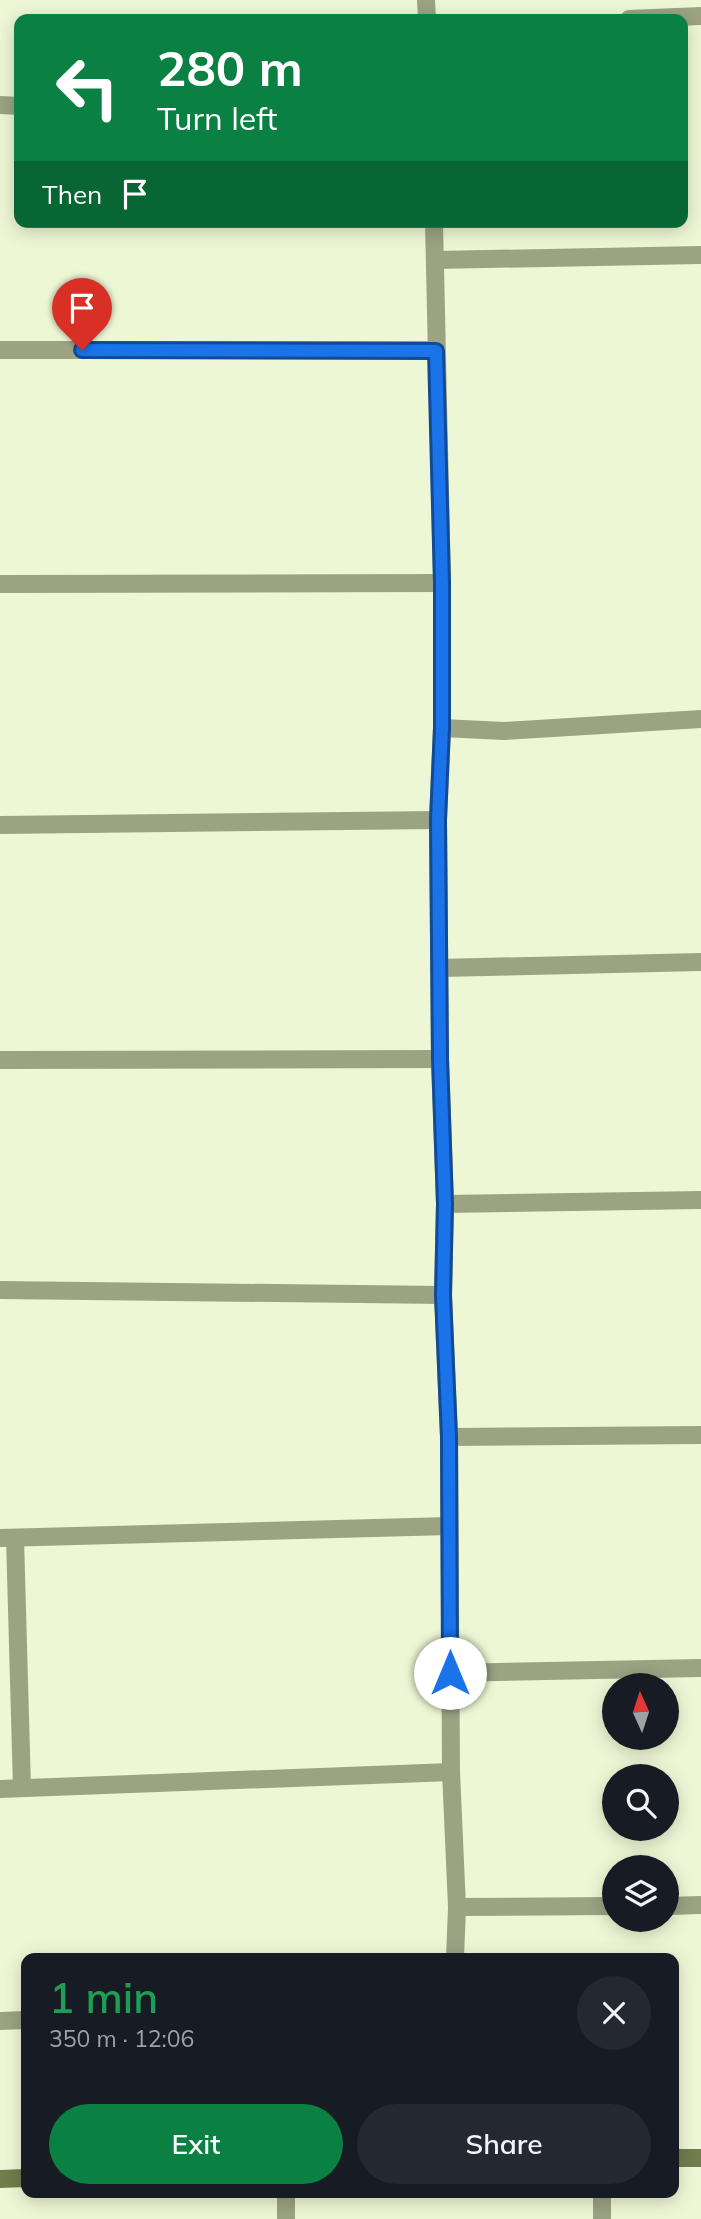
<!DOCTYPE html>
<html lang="en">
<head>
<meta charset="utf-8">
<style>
	body { margin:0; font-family:Mulish,sans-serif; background:#242831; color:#f1f3f6; height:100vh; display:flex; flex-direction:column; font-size:26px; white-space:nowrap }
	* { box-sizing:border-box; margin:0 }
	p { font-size:23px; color:#9ea1a6 }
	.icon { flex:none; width:38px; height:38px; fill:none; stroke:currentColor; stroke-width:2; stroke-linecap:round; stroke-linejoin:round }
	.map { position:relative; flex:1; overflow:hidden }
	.drawer { position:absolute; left:21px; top:1953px; width:658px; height:245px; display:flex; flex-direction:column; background:#171b24; border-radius:14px; box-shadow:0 4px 18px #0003 }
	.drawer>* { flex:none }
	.top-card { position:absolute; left:14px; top:14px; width:674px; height:214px; border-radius:14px; box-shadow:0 4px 18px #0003; background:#0b8043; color:#fff; overflow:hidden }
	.needle { width:46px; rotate:357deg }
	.buttons { position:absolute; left:602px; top:1673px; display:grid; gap:14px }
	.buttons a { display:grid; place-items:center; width:77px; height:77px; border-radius:50%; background:#171b24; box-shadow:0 4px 18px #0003; font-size:35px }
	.pin { position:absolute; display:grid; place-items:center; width:60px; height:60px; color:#fff; margin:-72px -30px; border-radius:50% 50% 50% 0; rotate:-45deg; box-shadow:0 0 7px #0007 }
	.pin .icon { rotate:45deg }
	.me { position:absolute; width:77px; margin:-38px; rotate:0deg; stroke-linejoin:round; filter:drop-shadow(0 0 5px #0008) }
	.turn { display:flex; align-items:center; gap:24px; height:147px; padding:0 28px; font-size:32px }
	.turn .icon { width:91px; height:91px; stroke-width:2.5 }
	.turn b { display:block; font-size:49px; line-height:60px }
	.then { display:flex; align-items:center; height:66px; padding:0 28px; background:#0003; gap:14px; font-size:26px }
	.round { display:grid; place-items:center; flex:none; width:74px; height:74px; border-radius:37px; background:#242831 }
	.summary { display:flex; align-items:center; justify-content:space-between; height:119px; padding:0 28px }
	h1 { font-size:42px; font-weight:600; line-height:52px; color:#1e9e55 }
	.button { display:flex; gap:14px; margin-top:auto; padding:14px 28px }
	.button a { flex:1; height:80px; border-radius:42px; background:#0b8043; color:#fff; font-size:28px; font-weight:600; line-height:80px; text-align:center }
	.button a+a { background:#242831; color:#f1f3f6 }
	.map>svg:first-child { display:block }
</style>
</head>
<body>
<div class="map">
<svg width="701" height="2219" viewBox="0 0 701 2219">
	<rect width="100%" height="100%" fill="#eef7d5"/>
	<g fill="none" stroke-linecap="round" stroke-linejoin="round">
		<g stroke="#9ba383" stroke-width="18">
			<path d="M 426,0 L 427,19"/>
			<path d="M 629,19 L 701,16"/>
			<path d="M 0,105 L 19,106"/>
			<path d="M 434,222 L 442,583 L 442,728 L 438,820 L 440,1059 L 445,1204 L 443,1295 L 449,1437 L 451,1772 L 457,1907 L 455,1958"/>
			<path d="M 435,260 L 701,255"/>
			<path d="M 0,350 L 436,350"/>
			<path d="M 0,584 L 442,583"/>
			<path d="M 442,728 L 504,731 L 701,719"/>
			<path d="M 0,825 L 438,820"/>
			<path d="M 439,968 L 701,962"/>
			<path d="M 0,1060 L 440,1059"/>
			<path d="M 445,1204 L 701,1200"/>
			<path d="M 0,1290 L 443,1295"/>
			<path d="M 449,1437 L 701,1435"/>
			<path d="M 0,1538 L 449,1526"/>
			<path d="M 15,1538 L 22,1788"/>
			<path d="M 450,1673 L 701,1668"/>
			<path d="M 0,1789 L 451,1772"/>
			<path d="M 667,1906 L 701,1905"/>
			<path d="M 457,1907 L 614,1906"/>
			<path d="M 0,2021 L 26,2020"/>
			<path d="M 286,2193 L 286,2219"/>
			<path d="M 602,2219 L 602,2193"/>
		</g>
		<g stroke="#717d4d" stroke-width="18">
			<path d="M 674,2158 L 701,2158"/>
			<path d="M 0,2179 L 26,2178"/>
		</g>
	</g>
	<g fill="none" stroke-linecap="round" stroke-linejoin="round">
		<defs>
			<path id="route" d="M 82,350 L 436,351 L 442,583 L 442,728 L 438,820 L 440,1059 L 445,1204 L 443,1295 L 449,1437 L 450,1673"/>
		</defs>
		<use href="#route" stroke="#114b97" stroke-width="18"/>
		<use href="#route" stroke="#1a73e8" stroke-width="12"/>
	</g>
</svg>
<div class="buttons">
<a><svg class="needle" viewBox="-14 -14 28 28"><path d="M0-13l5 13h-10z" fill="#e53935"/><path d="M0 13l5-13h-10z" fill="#9ea1a6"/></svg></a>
<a><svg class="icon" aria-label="search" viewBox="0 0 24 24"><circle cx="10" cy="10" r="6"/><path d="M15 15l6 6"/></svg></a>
<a><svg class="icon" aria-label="layers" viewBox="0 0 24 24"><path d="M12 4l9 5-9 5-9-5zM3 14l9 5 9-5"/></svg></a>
</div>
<div class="pin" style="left:82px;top:350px;background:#d93025"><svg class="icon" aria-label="arrive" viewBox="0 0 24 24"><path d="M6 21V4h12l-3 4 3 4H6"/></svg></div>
<svg class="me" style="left:450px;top:1673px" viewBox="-20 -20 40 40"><circle r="19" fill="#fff"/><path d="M0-13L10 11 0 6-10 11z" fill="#1a73e8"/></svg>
<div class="top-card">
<div class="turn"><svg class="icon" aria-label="left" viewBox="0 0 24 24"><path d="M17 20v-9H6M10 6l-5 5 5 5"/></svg><div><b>280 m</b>Turn left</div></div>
<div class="then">Then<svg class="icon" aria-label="arrive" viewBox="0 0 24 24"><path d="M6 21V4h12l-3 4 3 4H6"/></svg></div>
</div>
<section class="drawer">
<div class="summary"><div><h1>1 min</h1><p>350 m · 12:06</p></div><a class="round"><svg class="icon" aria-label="close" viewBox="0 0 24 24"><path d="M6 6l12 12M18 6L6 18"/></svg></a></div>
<div class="button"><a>Exit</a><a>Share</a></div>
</section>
</div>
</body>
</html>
